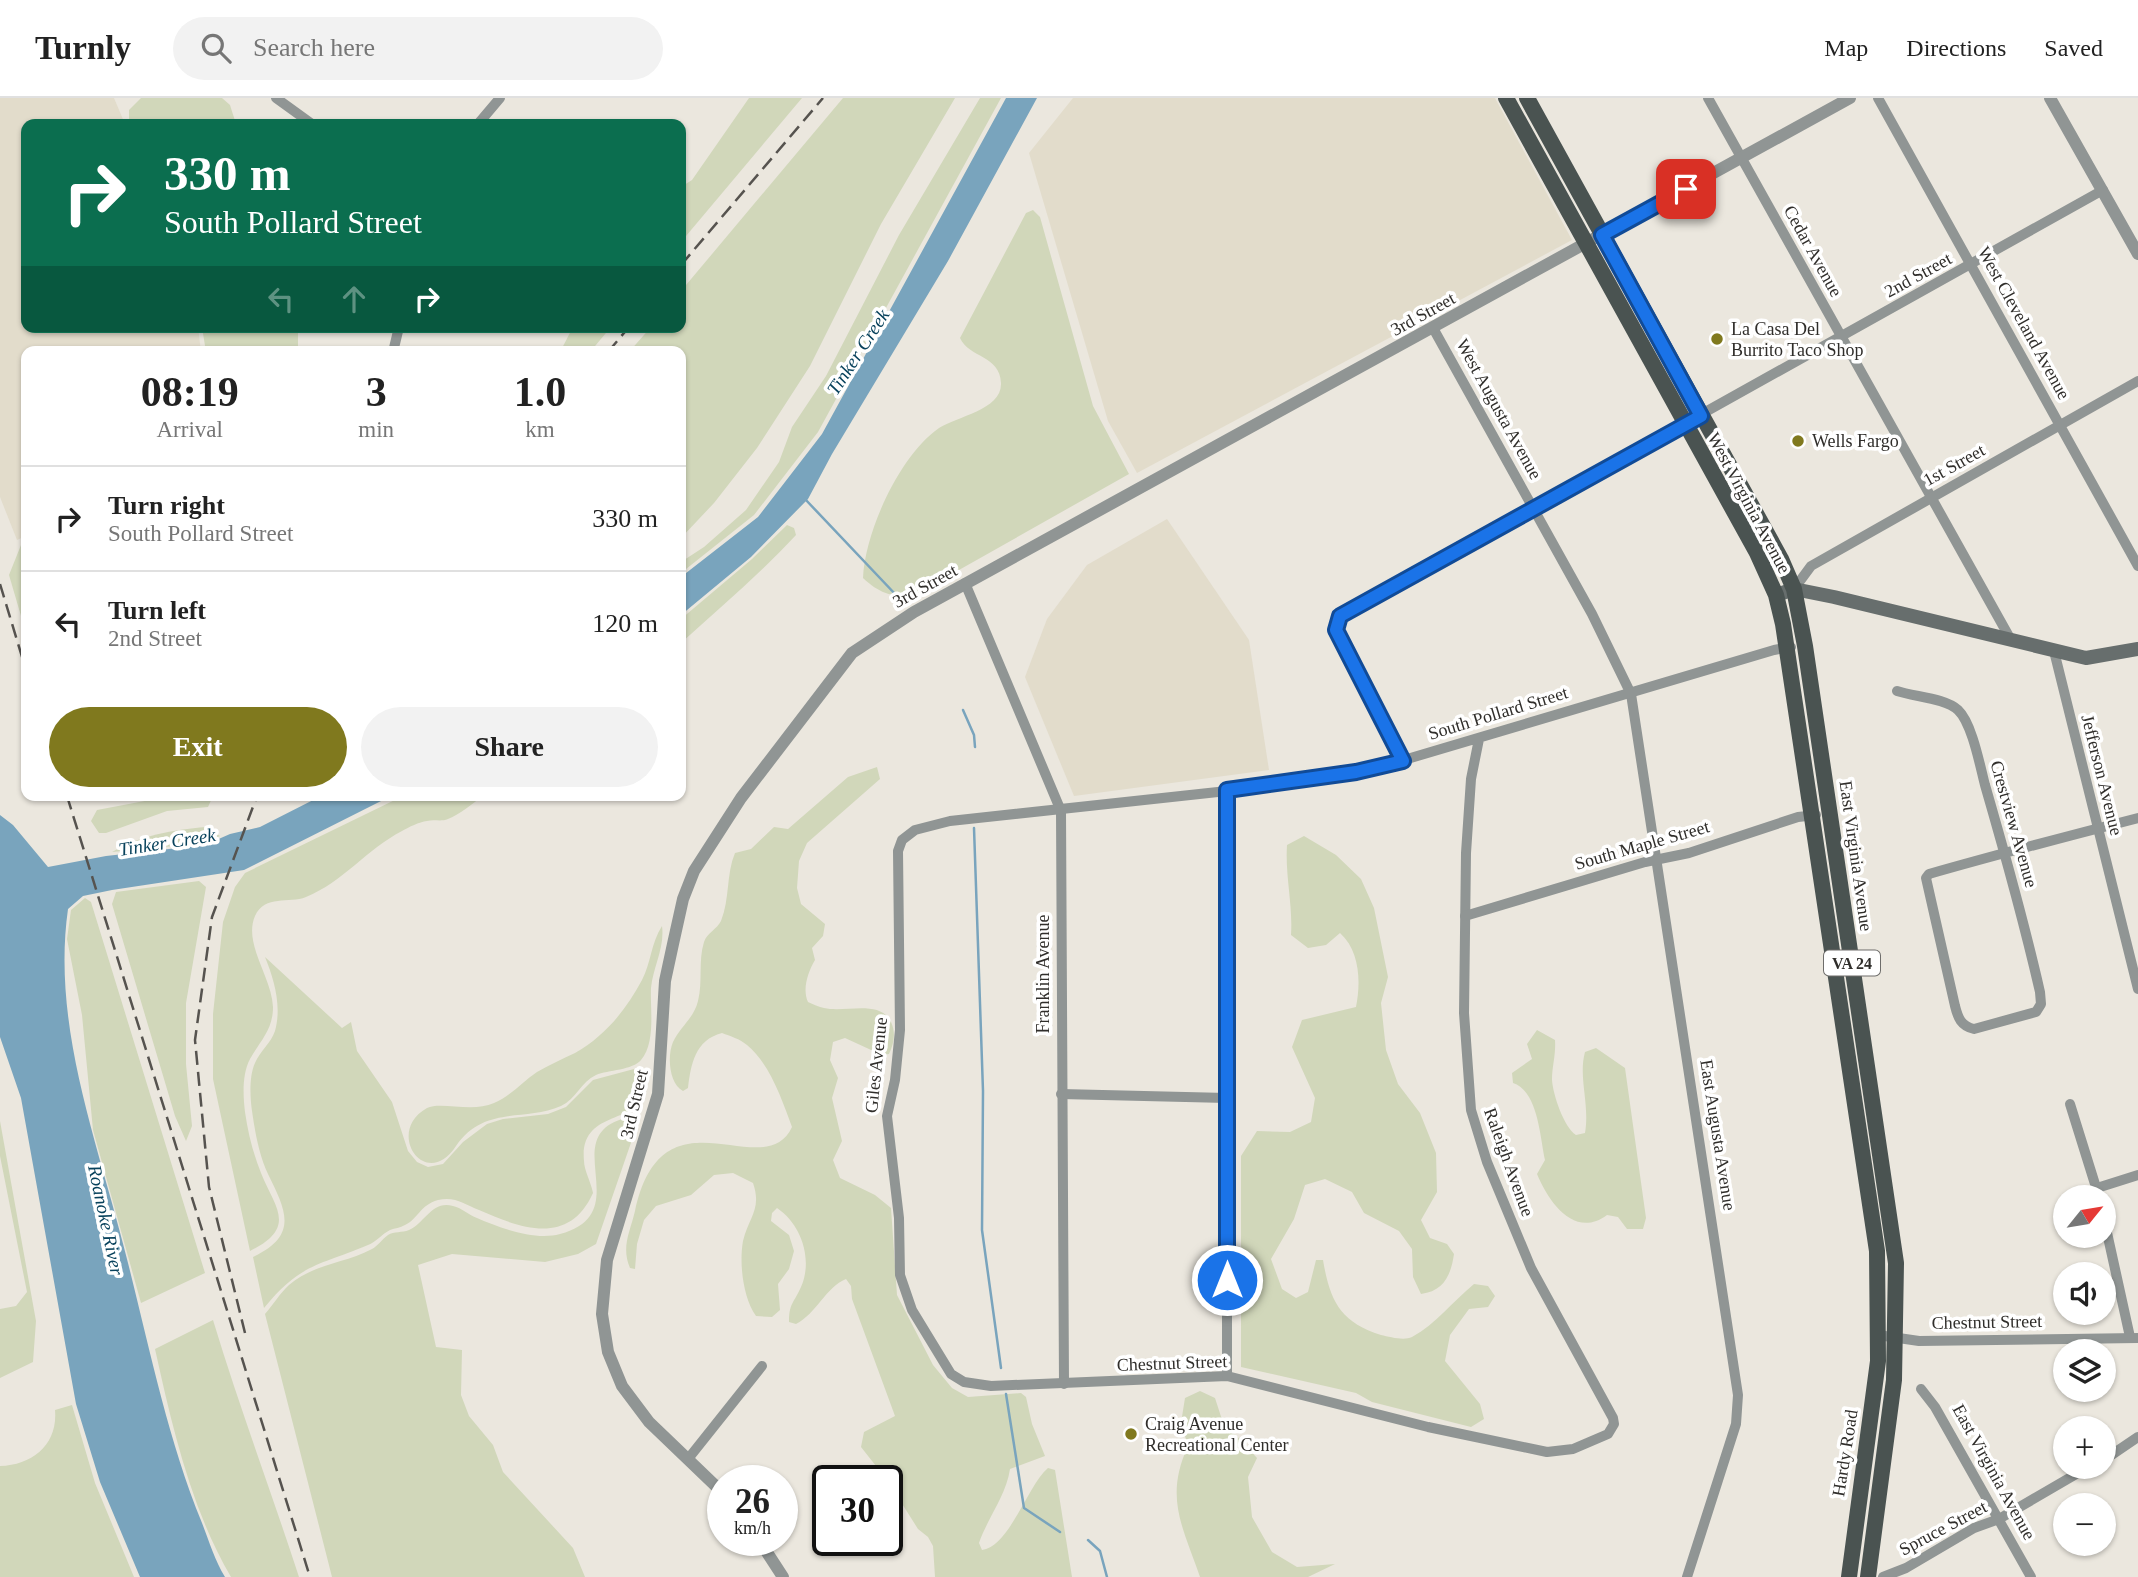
<!DOCTYPE html>
<html lang="en">
<head>
<meta charset="utf-8">
<style>
	body { margin:0; font-family:"Times New Roman",serif; background:#f2f2f2; color:#222; height:100vh; display:flex; flex-direction:column; font-size:26px; white-space:nowrap }
	* { box-sizing:border-box; margin:0 }
	p { font-size:23px; color:#767676 }
	.icon { flex:none; width:38px; height:38px; fill:none; stroke:currentColor; stroke-width:2; stroke-linecap:round; stroke-linejoin:round }
	.map { position:relative; flex:1; overflow:hidden }
	.drawer { position:absolute; left:21px; top:248px; width:665px; height:455px; display:flex; flex-direction:column; background:#fff; border-radius:14px; box-shadow:0 2px 5px #0004 }
	.drawer>* { flex:none }
	.banner { position:absolute; left:21px; top:21px; width:665px; height:214px; border-radius:14px; box-shadow:0 2px 5px #0004; background:#0b6e4f; color:#fff; overflow:hidden }
	.needle { width:46px; rotate:60deg }
	.tools { position:absolute; left:2053px; top:1087px; display:grid; gap:14px }
	.tools a { display:grid; place-items:center; width:63px; height:63px; border-radius:50%; background:#fff; box-shadow:0 2px 5px #0004; font-size:35px }
	.speed { position:absolute; left:707px; top:1367px; display:flex; gap:14px; font-size:35px; font-weight:700; text-align:center }
	.speed>* { display:grid; place-content:center; width:91px; height:91px; border-radius:50%; background:#fff; box-shadow:0 2px 5px #0004; line-height:1 }
	.speed small { font-size:18px; font-weight:400 }
	.speed .limit { border:4px solid #111; border-radius:10px; background:#fff; color:#111 }
	.pin { position:absolute; display:grid; place-items:center; width:60px; height:60px; color:#fff; margin:-30px; border-radius:14px; box-shadow:0 4px 10px #0006 }
	.me { position:absolute; width:77px; margin:-38px; rotate:0deg; stroke-linejoin:round; filter:drop-shadow(0 0 5px #0008) }
	.turn { display:flex; align-items:center; gap:24px; height:147px; padding:0 28px; font-size:32px }
	.turn .icon { width:91px; height:91px; stroke-width:2.5 }
	.turn b { display:block; font-size:49px; line-height:60px }
	.lanes { display:flex; align-items:center; height:66px; padding:0 28px; background:#0003; justify-content:center; gap:35px; direction:ltr }
	.lanes .off { opacity:.35 }
	.eta { display:flex; justify-content:space-evenly; align-items:center; height:119px; text-align:center }
	.eta b { font-size:42px; font-weight:700; line-height:49px }
	.button { display:flex; gap:14px; margin-top:auto; padding:14px 28px }
	.button a { flex:1; height:80px; border-radius:42px; background:#80791e; color:#fff; font-size:28px; font-weight:700; line-height:80px; text-align:center }
	.button a+a { background:#f2f2f2; color:#222 }
	ul { padding:0; list-style:none }
	li { display:flex; align-items:center; gap:21px; height:105px; padding:0 28px; border-top:2px solid #e0e0e0 }
	li div { flex:1 }
	li b { display:block; font-size:26px }
	li em { font-style:normal }
	header { display:flex; align-items:center; gap:42px; box-sizing:border-box; height:98px; padding:0 35px; background:#fff; border-bottom:2px solid #e0e0e0 }
	header strong { font-size:33px }
	nav { display:flex; gap:38px; margin-inline-start:auto; font-size:24px }
	.search { width:490px; height:63px; background:#f2f2f2; display:flex; align-items:center; gap:18px; box-sizing:border-box; padding:0 24px; border-radius:38px; color:#767676; font-size:26px }
	.map>svg:first-child { display:block }
</style>
</head>
<body>
<header>
<strong>Turnly</strong>
<div class="search"><svg class="icon" aria-label="search" viewBox="0 0 24 24"><circle cx="10" cy="10" r="6"/><path d="M15 15l6 6"/></svg>Search here</div>
<nav><a>Map</a><a>Directions</a><a>Saved</a></nav>
</header>
<div class="map">
<svg width="2138" height="1479" viewBox="0 0 2138 1479">
	<rect width="100%" height="100%" fill="#ebe7de"/>
	<g fill="#e2dccb">
		<path d="M 0,0 L 114,0 L 125,26 L 26,26 L 26,229 L 198,229 L 201,254 L 26,254 L 26,438 L 17,442 L 0,399 Z"/>
		<path d="M 1073,0 L 1495,0 L 1572,142 L 1137,375 L 1108,323 L 1029,55 Z"/>
		<path d="M 1167,421 L 1249,542 L 1269,672 L 1074,698 L 1025,579 L 1047,521 L 1087,467 Z"/>
	</g>
	<g fill="#d1d7ba">
		<path d="M 141,0 L 222,0 L 230,7 L 236,26 L 129,26 L 129,12 Z"/>
		<path d="M 749,0 L 802,0 L 681,144 L 681,89 L 692,82 Z"/>
		<path d="M 843,0 L 955,0 L 881,126 L 810,268 L 757,350 L 714,405 L 681,440 L 681,254 L 629,254 L 651,229 L 681,229 L 681,193 Z"/>
		<path d="M 980,0 L 1001,0 L 818,334 L 754,417 L 681,475 L 681,464 L 704,449 L 746,412 L 779,364 L 792,329 L 826,278 L 899,137 Z"/>
		<path d="M 1033,112 L 1040,119 L 1093,308 L 1129,376 L 911,499 C 890,498 879,495 863,480 C 865,433 900,357 939,330 C 957,318 1002,312 1001,285 C 1000,257 969,260 960,240 L 1026,115 Z"/>
		<path d="M 202,229 L 298,229 L 298,254 L 206,254 Z"/>
		<path d="M 573,229 L 611,229 L 590,254 L 560,254 Z"/>
		<path d="M 787,427 L 794,430 L 796,437 C 760,476 720,510 681,545 L 681,521 L 752,461 Z"/>
		<path d="M 26,445 L 26,535 L 9,477 L 21,447 Z"/>
		<path d="M 877,669 L 880,681 L 807,745 L 799,763 L 797,790 L 801,806 L 825,826 L 823,838 L 812,850 L 815,862 C 808,874 802,891 808,904 C 813,906 819,909 824,910 C 845,915 880,901 891,924 C 896,935 894,945 889,956 L 882,957 L 845,940 L 833,944 L 830,962 L 838,980 L 832,1000 L 842,1043 L 833,1062 L 840,1080 L 875,1097 L 891,1110 L 897,1197 L 933,1267 L 952,1290 L 968,1299 L 1021,1295 L 1026,1299 L 1032,1326 L 1045,1358 L 1010,1371 C 1006,1398 988,1419 979,1445 L 982,1452 C 1010,1448 1027,1388 1048,1370 L 1055,1372 L 1072,1479 L 935,1479 L 933,1448 L 928,1439 L 918,1431 L 887,1382 L 861,1349 L 864,1334 L 895,1318 L 852,1201 L 851,1188 L 846,1181 C 826,1189 816,1216 796,1226 L 789,1224 C 789,1205 794,1205 801,1189 C 813,1162 802,1127 777,1110 L 772,1115 L 771,1123 L 789,1137 L 794,1153 L 789,1171 L 778,1186 L 780,1212 L 772,1219 L 756,1218 C 743,1200 739,1165 743,1143 C 749,1119 762,1111 753,1085 L 733,1075 L 714,1077 L 691,1097 L 656,1108 L 644,1122 L 637,1146 L 635,1171 L 630,1170 C 621,1149 630,1134 635,1113 C 663,984 764,1089 792,1029 C 782,1002 770,966 747,947 C 740,941 730,938 722,935 C 695,942 691,966 688,990 L 683,993 C 669,986 667,958 673,944 C 680,929 694,920 698,903 C 703,884 698,863 704,844 C 707,835 717,831 721,823 C 730,801 726,776 735,755 L 751,751 L 774,729 L 788,731 L 848,679 Z"/>
		<path d="M 171,698 L 213,698 L 208,709 L 167,713 L 106,735 L 99,735 L 91,723 L 97,712 Z"/>
		<path d="M 403,698 L 483,698 C 472,706 460,716 448,721 C 441,724 434,721 427,723 C 419,724 409,729 402,733 C 367,751 343,784 306,799 C 289,806 265,796 255,818 C 243,846 272,879 273,909 C 273,932 260,943 250,961 C 242,976 243,998 245,1014 C 248,1035 253,1055 261,1075 C 275,1110 298,1129 250,1153 L 213,981 L 213,916 L 223,824 L 235,789 L 245,775 Z"/>
		<path d="M 206,729 L 220,738 L 205,745 L 112,754 C 142,737 172,732 206,729 Z"/>
		<path d="M 1304,738 L 1336,757 L 1361,781 L 1374,810 L 1388,879 L 1381,905 L 1386,952 L 1398,986 L 1420,1015 L 1436,1055 L 1437,1094 L 1421,1122 L 1430,1140 L 1447,1146 L 1454,1156 C 1451,1177 1444,1193 1421,1196 L 1413,1179 L 1412,1151 L 1399,1133 L 1364,1115 L 1352,1094 L 1325,1081 L 1305,1087 L 1294,1121 L 1271,1161 L 1282,1191 L 1296,1200 L 1308,1194 L 1316,1162 L 1323,1162 C 1330,1203 1340,1224 1381,1237 C 1390,1239 1404,1243 1412,1239 C 1436,1226 1453,1203 1474,1186 L 1488,1188 L 1495,1198 L 1488,1209 L 1469,1211 L 1450,1237 L 1445,1263 L 1480,1306 L 1484,1321 L 1471,1329 L 1372,1304 L 1356,1295 L 1241,1269 L 1241,1058 L 1257,1033 L 1290,1034 L 1311,1024 L 1315,1000 L 1292,949 L 1302,922 L 1356,909 C 1361,884 1360,853 1340,835 L 1326,847 L 1308,850 L 1291,837 C 1293,806 1285,778 1287,747 Z"/>
		<path d="M 199,783 L 206,789 L 186,905 L 186,966 L 192,1028 L 186,1043 L 175,1018 L 112,806 L 116,794 Z"/>
		<path d="M 85,800 L 91,804 L 205,1175 L 141,1205 L 93,1032 L 82,917 L 67,841 L 71,812 Z"/>
		<path d="M 662,828 C 665,849 653,869 651,890 C 650,911 656,945 641,962 C 633,972 608,972 596,977 C 581,984 576,1001 561,1008 C 524,1024 484,1007 456,1048 C 426,1094 384,1034 427,1010 C 441,1003 472,1015 494,1005 C 511,998 522,984 537,974 C 549,967 562,961 575,955 C 605,938 626,912 642,882 C 651,865 651,845 662,828 Z"/>
		<path d="M 265,859 L 342,930 L 351,924 L 357,953 L 392,1004 L 408,1053 L 417,1064 L 428,1069 L 443,1066 L 463,1044 L 487,1026 L 503,1021 L 548,1016 L 566,1009 L 593,982 L 634,971 C 664,1036 578,1001 584,1063 C 584,1072 591,1084 593,1095 C 569,1148 522,1131 479,1112 C 464,1106 455,1098 438,1102 C 420,1107 418,1121 405,1127 C 400,1130 395,1130 390,1132 C 382,1136 376,1144 368,1147 C 318,1168 301,1165 264,1210 L 253,1159 C 299,1137 286,1113 268,1076 C 259,1057 255,1034 252,1013 C 250,999 249,978 255,965 C 260,953 271,945 275,933 C 282,908 274,881 265,859 Z"/>
		<path d="M 1537,932 L 1555,942 C 1556,957 1552,968 1552,982 C 1553,997 1564,1029 1576,1037 L 1585,1035 C 1590,1006 1578,979 1585,954 L 1596,950 L 1625,970 L 1646,1120 L 1643,1131 L 1627,1131 L 1618,1119 L 1607,1117 C 1575,1141 1549,1105 1537,1076 L 1545,1062 C 1540,1039 1538,993 1513,985 L 1512,975 L 1532,961 L 1527,946 Z"/>
		<path d="M 622,1021 L 630,1023 L 634,1036 L 596,1146 L 578,1156 L 545,1164 L 452,1156 L 418,1167 L 436,1249 L 462,1252 L 461,1297 L 469,1318 L 493,1347 L 503,1374 L 573,1450 L 585,1479 L 332,1479 L 265,1216 C 273,1207 280,1195 289,1187 C 315,1165 344,1166 372,1151 C 378,1148 382,1141 388,1137 C 394,1133 402,1135 409,1132 C 425,1125 432,1102 453,1108 C 462,1110 469,1117 477,1120 C 500,1130 535,1143 560,1136 C 637,1115 558,1041 622,1021 Z"/>
		<path d="M 0,1023 L 36,1223 L 33,1264 L 0,1280 L 0,1211 L 16,1208 L 27,1194 L 0,1058 Z"/>
		<path d="M 213,1222 C 239,1308 271,1393 299,1479 L 231,1479 C 191,1411 172,1328 155,1251 Z"/>
		<path d="M 1200,1293 L 1215,1300 L 1226,1334 L 1235,1336 L 1257,1360 L 1248,1379 L 1252,1419 L 1272,1454 L 1297,1469 L 1335,1466 L 1308,1479 L 1200,1479 C 1183,1429 1164,1400 1188,1348 L 1181,1325 L 1185,1300 Z"/>
		<path d="M 72,1307 L 95,1385 L 134,1479 L 0,1479 L 0,1368 C 33,1367 58,1346 55,1312 Z"/>
	</g>
	<g fill="#79a4bd">
		<path d="M 1006,0 L 1037,0 L 948,163 L 832,356 L 808,401 L 751,459 L 681,517 L 681,479 L 758,419 L 822,336 Z"/>
		<path d="M 321,698 L 391,698 L 244,772 L 112,792 L 83,798 L 68,811 C 51,931 100,1050 128,1165 C 150,1252 168,1342 202,1425 C 209,1443 215,1463 225,1479 L 140,1479 L 100,1384 L 76,1306 L 21,1000 L 0,939 L 0,717 L 13,727 L 48,769 L 106,758 L 205,747 L 230,736 L 260,729 Z"/>
	</g>
	<g fill="none" stroke-linecap="round" stroke-linejoin="round">
		<g stroke="#79a4bd" stroke-width="2.5">
			<path d="M 805,401 L 897,498"/>
			<path d="M 963,612 L 974,637 L 975,649"/>
			<path d="M 974,730 L 983,993 L 982,1132 L 1001,1270"/>
			<path d="M 1006,1296 L 1024,1410 L 1060,1434"/>
			<path d="M 1088,1442 L 1100,1453 L 1107,1479"/>
		</g>
		<g stroke="#909594" stroke-width="10">
			<path d="M 276,0 L 312,26"/>
			<path d="M 1708,0 L 2011,542"/>
			<path d="M 1878,0 L 2138,468"/>
			<path d="M 478,26 L 500,0"/>
			<path d="M 1433,230 L 1592,516 L 1631,596 L 1738,1297 L 1736,1326 L 1687,1479"/>
			<path d="M 393,254 L 399,229"/>
			<path d="M 965,485 L 1061,713 L 1064,1286"/>
			<path d="M 1794,491 L 1811,468 L 2138,283"/>
			<path d="M 2054,553 L 2138,891"/>
			<path d="M 1897,593 C 1915,599 1945,600 1958,612 C 1972,625 1980,668 1985,687 C 2005,756 2024,824 2040,894 L 2041,906 L 2036,914 L 1974,931 C 1961,928 1958,920 1955,908 L 1926,780 L 1929,776 C 1999,756 2068,738 2138,720"/>
			<path d="M 1479,641 L 1471,681 L 1466,755 L 1464,915 L 1471,1012 L 1487,1064 L 1531,1170 L 1613,1320 L 1614,1326 L 1608,1336 L 1573,1351 L 1547,1354 L 1428,1329 L 1227,1278 L 991,1288 L 964,1284 L 951,1276 L 912,1212 L 900,1177 L 899,1120 L 887,1018 L 895,982 L 900,932 L 898,753 L 902,742 L 915,732 L 950,723 L 1227,693 L 1387,667 L 1774,552 L 1791,549"/>
			<path d="M 1403,663 L 1337,532 L 1340,518 L 2103,92"/>
			<path d="M 1227,693 L 1227,1278"/>
			<path d="M 1465,818 L 1645,764 L 1689,755 L 1798,719 L 1816,717"/>
			<path d="M 1061,996 L 1227,1000"/>
			<path d="M 2070,1006 L 2099,1099"/>
			<path d="M 2097,1090 L 2138,1077"/>
			<path d="M 2104,1121 L 2130,1239"/>
			<path d="M 1878,1237 L 1919,1243 L 2138,1240"/>
			<path d="M 1921,1291 L 1935,1309 L 2031,1479"/>
			<path d="M 688,1361 L 762,1268"/>
			<path d="M 2104,1362 L 2138,1339"/>
			<path d="M 1883,1479 L 1906,1470 L 1974,1430 L 1999,1421 L 2090,1368"/>
		</g>
		<g stroke="#909594" stroke-width="12">
			<path d="M 2050,0 L 2138,156"/>
			<path d="M 723,1395 L 649,1324 L 622,1288 L 608,1254 L 602,1216 L 607,1162 L 658,996 L 665,883 L 673,846 L 683,801 L 694,773 L 741,700 L 852,555 L 914,514 L 1850,0"/>
			<path d="M 759,1442 L 783,1479"/>
		</g>
		<path stroke="#676e6d" stroke-width="14" d="M 1776,497 L 1794,491 L 1834,499 L 2086,560 L 2138,551"/>
		<g stroke="#4a5351" stroke-width="16">
			<path d="M 1506,0 L 1757,455 L 1776,497 L 1783,526 L 1877,1153 L 1878,1263 L 1849,1479"/>
			<path d="M 1527,0 L 1781,461 L 1794,491 L 1805,548 L 1896,1165 L 1894,1282 L 1868,1479"/>
		</g>
		<g stroke="#56534f" stroke-width="2.5" stroke-dasharray="14 7" stroke-linecap="butt">
			<path d="M 681,167 L 823,0"/>
			<path d="M 608,254 L 629,229"/>
			<path d="M 0,486 L 26,572"/>
			<path d="M 67,698 L 310,1479"/>
			<path d="M 245,1235 L 209,1089 L 195,942 L 212,819 L 257,698"/>
		</g>
	</g>
	<g fill="none" stroke-linecap="round" stroke-linejoin="round">
		<defs>
			<path id="route" d="M 1227,1182 L 1227,692 L 1356,674 L 1403,663 L 1336,532 L 1340,518 L 1701,318 L 1602,137 L 1686,91"/>
		</defs>
		<use href="#route" stroke="#114b97" stroke-width="18"/>
		<use href="#route" stroke="#1a73e8" stroke-width="12"/>
	</g>
	<g fill="#80791e" stroke="#fff" stroke-width="2.5">
		<circle cx="1717" cy="241" r="7"/>
		<circle cx="1798" cy="343" r="7"/>
		<circle cx="1131" cy="1336" r="7"/>
	</g>
	<g text-anchor="middle" dominant-baseline="central" stroke-width="7" stroke-linejoin="round" paint-order="stroke">
		<rect fill="#fff" stroke="#6e6d6b" stroke-width="2" x="1824" y="852.5" width="56" height="25" rx="5"/>
		<g font-size="16" font-weight="bold" fill="#302e2b">
			<text x="1852" y="865">VA 24</text>
		</g>
		<g font-size="18" fill="#302e2b" stroke="#fff">
			<text transform="translate(1813 153) rotate(61)">Cedar Avenue</text>
			<text transform="translate(1918 177) rotate(-29)">2nd Street</text>
			<text transform="translate(1423 216) rotate(-29)">3rd Street</text>
			<text transform="translate(2024 225) rotate(61)">West Cleveland Avenue</text>
			<text transform="translate(1499 311) rotate(61)">West Augusta Avenue</text>
			<text transform="translate(1954 367) rotate(-29)">1st Street</text>
			<text transform="translate(1749 405) rotate(62)">West Virginia Avenue</text>
			<text transform="translate(925 488) rotate(-29)">3rd Street</text>
			<text transform="translate(1498 615) rotate(-17)">South Pollard Street</text>
			<text transform="translate(2102 677) rotate(76)">Jefferson Avenue</text>
			<text transform="translate(2014 726) rotate(74)">Crestview Avenue</text>
			<text transform="translate(1642 747) rotate(-16)">South Maple Street</text>
			<text transform="translate(1856 758) rotate(82)">East Virginia Avenue</text>
			<text transform="translate(1043 876) rotate(-90)">Franklin Avenue</text>
			<text transform="translate(876 967) rotate(-84)">Giles Avenue</text>
			<text transform="translate(634 1006) rotate(-77)">3rd Street</text>
			<text transform="translate(1718 1037) rotate(81)">East Augusta Avenue</text>
			<text transform="translate(1509 1064) rotate(70)">Raleigh Avenue</text>
			<text transform="translate(1987 1224) rotate(-1)">Chestnut Street</text>
			<text transform="translate(1172 1265) rotate(-2)">Chestnut Street</text>
			<text transform="translate(1845 1355) rotate(-81)">Hardy Road</text>
			<text transform="translate(1994 1374) rotate(61)">East Virginia Avenue</text>
			<text transform="translate(1943 1430) rotate(-28)">Spruce Street</text>
		</g>
		<g font-size="18" fill="#302e2b" stroke="#fff" text-anchor="start">
			<text x="1731" y="231">La Casa Del<tspan x="1731" dy="21">Burrito Taco Shop</tspan></text>
			<text x="1812" y="343">Wells Fargo</text>
			<text x="1145" y="1326">Craig Avenue<tspan x="1145" dy="21">Recreational Center</tspan></text>
		</g>
		<g font-size="19" font-style="italic" fill="#08425c" stroke="#fff">
			<text transform="translate(858 254) rotate(-57)">Tinker Creek</text>
			<text transform="translate(167 744) rotate(-9)">Tinker Creek</text>
			<text transform="translate(106 1122) rotate(78)">Roanoke River</text>
		</g>
	</g>
</svg>
<div class="tools">
<a><svg class="needle" viewBox="-14 -14 28 28"><path d="M0-13l5 13h-10z" fill="#e53935"/><path d="M0 13l5-13h-10z" fill="#767676"/></svg></a>
<a><svg class="icon" aria-label="sound" viewBox="0 0 24 24"><path d="M4 9h4l5-4v14l-5-4H4zM17 9q2 3 0 6"/></svg></a>
<a><svg class="icon" aria-label="layers" viewBox="0 0 24 24"><path d="M12 4l9 5-9 5-9-5zM3 14l9 5 9-5"/></svg></a>
<a>+</a>
<a>−</a>
</div>
<div class="speed"><div>26<small>km/h</small></div><div class="limit">30</div></div>
<div class="pin" style="left:1686px;top:91px;background:#d93025"><svg class="icon" aria-label="arrive" viewBox="0 0 24 24"><path d="M6 21V4h12l-3 4 3 4H6"/></svg></div>
<svg class="me" style="left:1227px;top:1182px" viewBox="-20 -20 40 40"><circle r="17" fill="#1a73e8" stroke="#fff" stroke-width="3"/><path d="M0-11L8 9 0 5-8 9z" fill="#fff"/></svg>
<div class="banner">
<div class="turn"><svg class="icon" aria-label="right" viewBox="0 0 24 24"><path d="M7 20v-9h11M14 6l5 5-5 5"/></svg><div><b>330 m</b>South Pollard Street</div></div>
<div class="lanes"><svg class="icon off" aria-label="left" viewBox="0 0 24 24"><path d="M17 20v-9H6M10 6l-5 5 5 5"/></svg><svg class="icon off" aria-label="ahead" viewBox="0 0 24 24"><path d="M12 20V5M6 11l6-6 6 6"/></svg><svg class="icon" aria-label="right" viewBox="0 0 24 24"><path d="M7 20v-9h11M14 6l5 5-5 5"/></svg></div>
</div>
<section class="drawer">
<div class="eta">
<div><b>08:19</b><p>Arrival</p></div>
<div><b>3</b><p>min</p></div>
<div><b>1.0</b><p>km</p></div>
</div>
<ul>
<li><svg class="icon" aria-label="right" viewBox="0 0 24 24"><path d="M7 20v-9h11M14 6l5 5-5 5"/></svg><div><b>Turn right</b><p>South Pollard Street</p></div><em>330 m</em></li>
<li><svg class="icon" aria-label="left" viewBox="0 0 24 24"><path d="M17 20v-9H6M10 6l-5 5 5 5"/></svg><div><b>Turn left</b><p>2nd Street</p></div><em>120 m</em></li>
</ul>
<div class="button"><a>Exit</a><a>Share</a></div>
</section>
</div>
</body>
</html>
